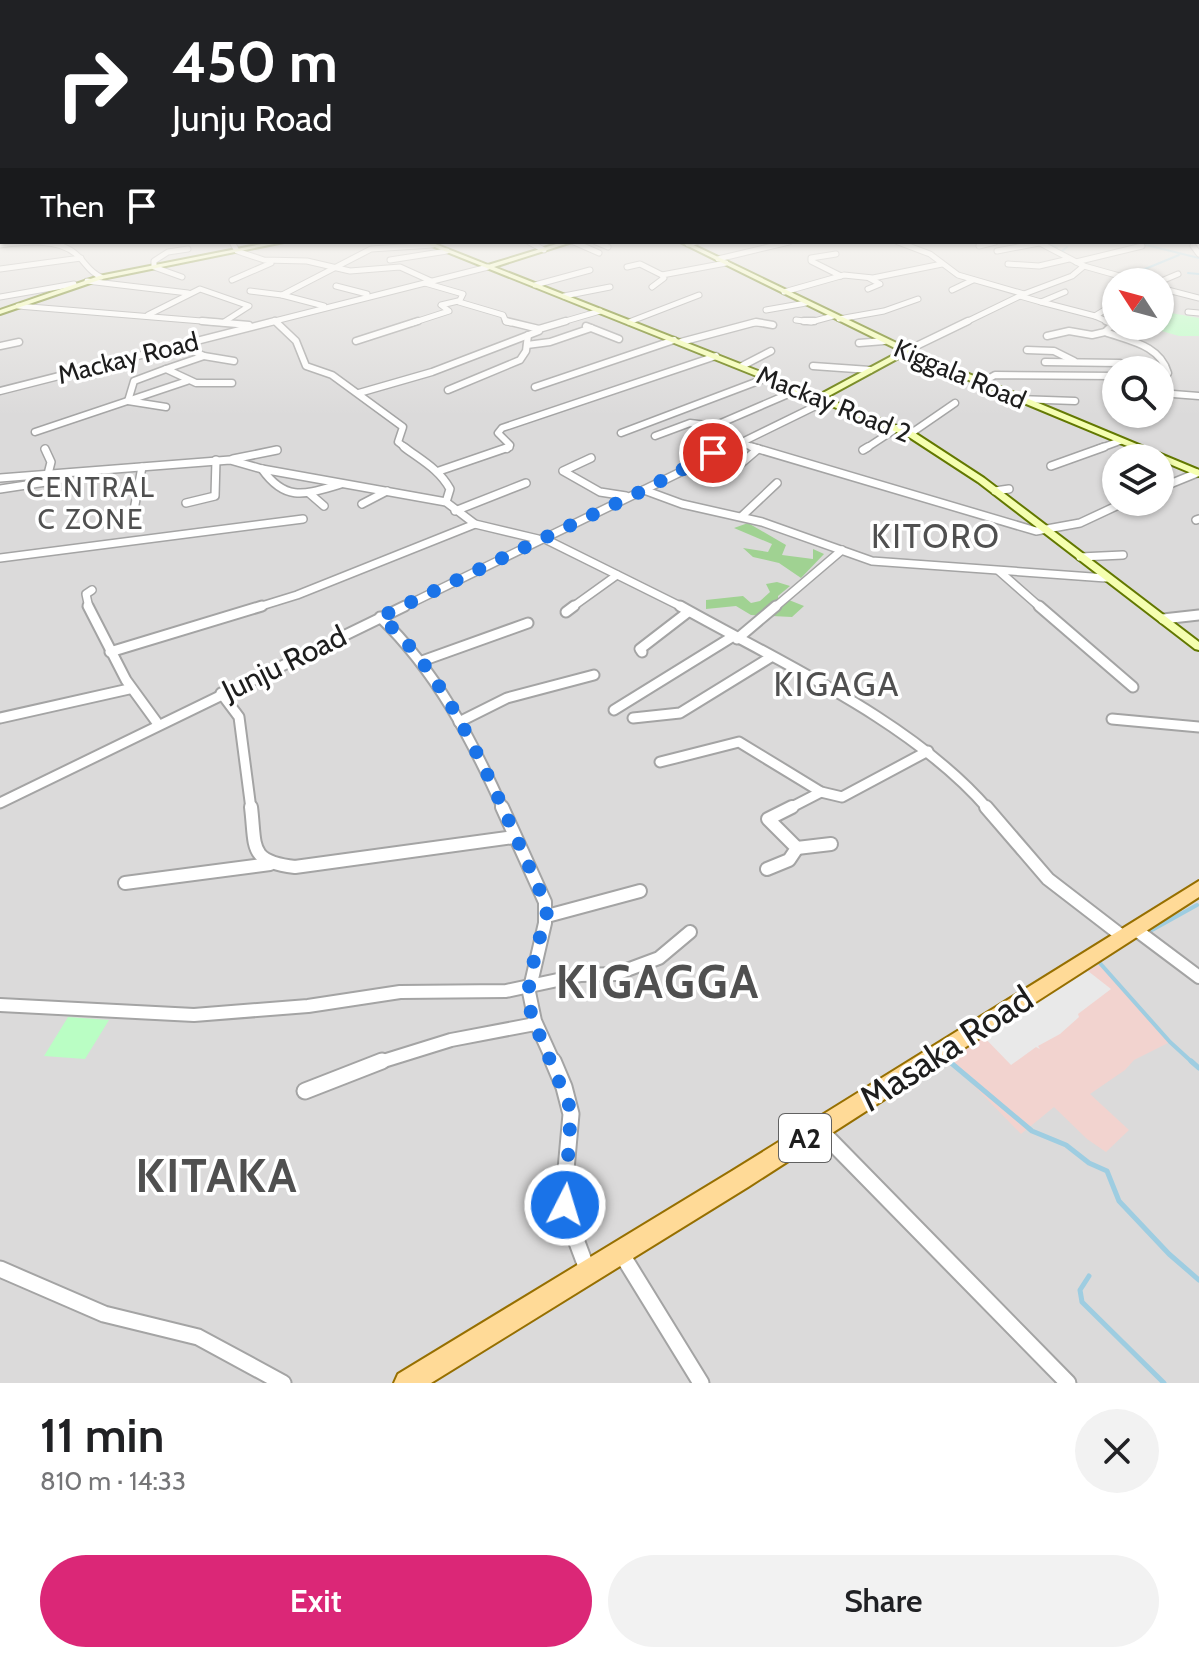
<!DOCTYPE html>
<html lang="en">
<head>
<meta charset="utf-8">
<style>
	body { margin:0; font-family:Cabin,sans-serif; background:#f2f2f2; color:#202124; height:100vh; display:flex; flex-direction:column; font-size:30px; white-space:nowrap }
	* { box-sizing:border-box; margin:0 }
	p { font-size:26px; color:#757577 }
	.icon { flex:none; width:44px; height:44px; fill:none; stroke:currentColor; stroke-width:2; stroke-linecap:round; stroke-linejoin:round }
	.map { position:relative; height:1383px; overflow:hidden }
	.drawer { display:flex; flex-direction:column; background:#fff; flex:1 }
	.drawer>* { flex:none }
	.banner { position:absolute; left:0px; top:0px; width:1200px; height:244px; box-shadow:0 2px 6px #0004; background:#202124; color:#fff; overflow:hidden }
	.needle { width:52px; rotate:306deg }
	.buttons { position:absolute; left:1102px; top:268px; display:grid; gap:16px }
	.buttons a { display:grid; place-items:center; width:72px; height:72px; border-radius:50%; background:#fff; box-shadow:0 2px 6px #0004; font-size:40px }
	.pin { position:absolute; display:grid; place-items:center; width:68px; height:68px; color:#fff; margin:-34px; border:4px solid #fff; border-radius:50%; box-shadow:0 2px 8px #0007 }
	.me { position:absolute; width:88px; margin:-44px; rotate:5deg; stroke-linejoin:round; filter:drop-shadow(0 0 6px #0008) }
	.turn { display:flex; align-items:center; gap:28px; height:168px; padding:0 40px; font-size:36px }
	.turn .icon { width:104px; height:104px; stroke-width:2.5 }
	.turn b { display:block; font-size:56px; line-height:68px }
	.then { display:flex; align-items:center; height:76px; padding:0 40px; background:#0003; gap:16px; font-size:30px }
	.round { display:grid; place-items:center; flex:none; width:84px; height:84px; border-radius:42px; background:#f2f2f2 }
	.summary { display:flex; align-items:center; justify-content:space-between; height:136px; padding:0 40px }
	h1 { font-size:48px; font-weight:600; line-height:60px }
	.button { display:flex; gap:16px; margin-top:auto; padding:16px 40px }
	.button a { flex:1; height:92px; border-radius:48px; background:#db2777; color:#fff; font-size:32px; font-weight:600; line-height:92px; text-align:center }
	.button a+a { background:#f2f2f2; color:#202124 }
	.map>svg:first-child { display:block }
</style>
</head>
<body>
<div class="map">
<svg width="1199" height="1383" viewBox="0 0 1199 1383">
	<rect width="100%" height="100%" fill="#efece2"/>
	<path fill="#dbdada" fill-rule="evenodd" d="M 0,223 L 2,242 L 1198,242 L 1199,223 L 1199,1383 L 0,1383 ZM 1116,282 L 1160,282 L 1160,326 L 1116,326 ZM 1116,370 L 1160,370 L 1160,414 L 1116,414 ZM 1116,458 L 1160,458 L 1160,502 L 1116,502 Z"/>
	<path fill="#f2d3cf" d="M 1100,964 L 1170,1042 L 1134,1060 L 1125,1070 L 1090,1094 L 1129,1130 L 1106,1152 L 1087,1139 L 1054,1107 L 1021,1134 L 946,1057 Z"/>
	<g fill="#a0d292">
		<path d="M 748,523 L 786,545 L 782,555 L 813,559 L 813,549 L 824,554 L 801,578 L 779,563 L 753,557 L 743,548 L 768,552 L 772,544 L 734,528 Z"/>
		<path d="M 777,582 L 790,586 L 778,596 L 778,604 L 789,600 L 804,606 L 792,617 L 751,615 L 736,606 L 706,609 L 706,600 L 743,596 L 751,603 L 760,601 L 770,592 L 766,584 Z"/>
	</g>
	<g fill="#bafec4">
		<path d="M 1160,311 L 1199,318 L 1199,336 L 1179,336 L 1144,326 L 1160,326 Z"/>
		<path d="M 68,1017 L 109,1020 L 85,1059 L 44,1056 Z"/>
	</g>
	<path fill="#e9e9e9" d="M 1088,971 L 1111,989 L 1078,1014 L 1079,1017 L 1060,1034 L 1038,1046 L 1040,1049 L 1036,1047 L 1011,1065 L 981,1034 Z"/>
	<g fill="none" stroke-linecap="round" stroke-linejoin="round">
		<g stroke="#9ecde1" stroke-width="2">
			<path d="M 1134,242 L 1199,258"/>
			<path d="M 1048,244 L 1057,248"/>
			<path d="M 1067,247 L 1062,251 L 1067,255"/>
			<path d="M 1188,273 L 1199,274"/>
			<path d="M 1128,276 L 1179,255"/>
		</g>
		<g stroke="#9ecde1" stroke-width="4">
			<path d="M 1152,930 L 1197,905"/>
			<path d="M 1098,961 L 1170,1042 L 1193,1063"/>
		</g>
		<g stroke="#9ecde1" stroke-width="5">
			<path d="M 1191,1061 L 1199,1068"/>
			<path d="M 950,1062 L 1032,1131 L 1066,1145 L 1089,1163 L 1107,1171 L 1119,1201 L 1169,1254 L 1199,1280"/>
			<path d="M 1089,1276 L 1080,1290 L 1082,1302 L 1164,1383"/>
		</g>
		<defs>
			<g id="street-far5">
				<path d="M 232,242 L 237,251 L 264,260 L 307,261 L 350,271 L 400,267 L 431,281"/>
				<path d="M 529,242 L 544,250"/>
				<path d="M 574,242 L 599,253"/>
				<path d="M 596,242 L 608,247"/>
				<path d="M 898,242 L 930,254 L 958,275 L 1024,294"/>
				<path d="M 688,244 L 696,242"/>
				<path d="M 0,245 C 23,242 58,237 77,255 C 86,263 89,272 101,277"/>
				<path d="M 979,246 L 995,242"/>
				<path d="M 1193,246 L 1199,254"/>
				<path d="M 997,251 L 1039,243"/>
				<path d="M 836,254 L 811,258 L 811,261 L 841,276"/>
				<path d="M 718,259 L 789,242"/>
				<path d="M 390,260 L 447,251"/>
				<path d="M 1076,262 L 1142,246"/>
				<path d="M 1008,264 L 1039,266 L 1069,259"/>
				<path d="M 1084,266 L 1141,282"/>
				<path d="M 627,267 L 640,264 L 662,275"/>
				<path d="M 0,269 L 81,258"/>
				<path d="M 182,277 L 154,267 L 154,261 L 168,252 L 188,249"/>
				<path d="M 232,280 L 271,263"/>
				<path d="M 87,281 L 188,293"/>
				<path d="M 1159,282 L 1178,274"/>
				<path d="M 425,283 L 463,294 L 459,302 L 503,315 L 506,322 L 511,323"/>
				<path d="M 535,285 L 590,270"/>
				<path d="M 336,286 L 367,294"/>
				<path d="M 652,287 L 664,278 L 662,275 L 726,263"/>
				<path d="M 1160,288 L 1199,298"/>
				<path d="M 868,289 L 880,284 L 869,278"/>
				<path d="M 952,290 L 973,280"/>
				<path d="M 250,291 L 282,295"/>
				<path d="M 784,292 L 844,275 L 873,278 L 942,264"/>
				<path d="M 564,296 L 610,287"/>
				<path d="M 1020,296 L 1041,302 L 1065,292"/>
				<path d="M 0,297 L 74,284"/>
				<path d="M 1041,302 L 1095,316"/>
				<path d="M 18,306 L 226,323"/>
				<path d="M 324,306 L 282,295 L 371,249 L 433,245"/>
				<path d="M 766,310 L 806,303"/>
				<path d="M 1188,312 L 1199,313"/>
				<path d="M 148,315 L 200,289 L 249,306 L 224,322"/>
				<path d="M 839,319 L 884,311 L 918,299"/>
				<path d="M 796,320 L 811,322 L 833,316"/>
				<path d="M 275,321 L 278,323"/>
				<path d="M 629,322 L 699,295"/>
				<path d="M 267,323 L 488,267"/>
				<path d="M 412,323 L 449,311 L 441,305 L 458,301"/>
				<path d="M 559,323 L 600,311"/>
				<path d="M 752,323 L 762,323"/>
				<path d="M 964,323 L 1024,294 L 1072,276 L 1084,266 L 1038,242"/>
				<path d="M 1111,323 L 1095,316 L 1116,303"/>
			</g>
			<g id="street-far4">
				<path d="M 202,321 L 249,325"/>
				<path d="M 275,321 L 296,341 L 306,366 L 332,375 L 403,427 L 398,442 L 407,449"/>
				<path d="M 506,321 L 539,329 L 566,321"/>
				<path d="M 804,321 L 814,321"/>
				<path d="M 1106,321 L 1113,324 L 1105,332 C 1130,341 1160,345 1168,373 L 1160,385"/>
				<path d="M 586,326 L 619,339"/>
				<path d="M 1047,336 L 1069,331 L 1092,335 L 1105,332"/>
				<path d="M 356,341 L 418,321"/>
				<path d="M 681,342 L 756,322 L 773,325"/>
				<path d="M 859,343 L 884,341"/>
				<path d="M 180,345 L 204,356 L 234,361"/>
				<path d="M 527,345 L 550,342 L 591,328"/>
				<path d="M 0,346 L 19,342"/>
				<path d="M 1027,350 L 1054,351 L 1074,361"/>
				<path d="M 906,351 L 968,321"/>
				<path d="M 204,356 L 166,369 L 196,383 L 232,383"/>
				<path d="M 1045,362 L 1120,363 L 1140,370"/>
				<path d="M 742,366 L 771,351"/>
				<path d="M 813,366 L 870,370"/>
				<path d="M 166,369 L 134,381 L 128,401 L 166,407"/>
				<path d="M 981,383 L 995,375 L 1116,376"/>
				<path d="M 535,387 L 674,340"/>
				<path d="M 448,390 L 520,360 L 526,351 L 528,335"/>
				<path d="M 0,391 L 275,321"/>
				<path d="M 359,393 L 432,372 L 539,331"/>
				<path d="M 1160,393 L 1199,396"/>
				<path d="M 1018,399 L 1075,401"/>
				<path d="M 35,432 L 187,381"/>
				<path d="M 621,433 L 769,377"/>
				<path d="M 910,434 L 955,403"/>
				<path d="M 655,436 L 690,423 L 714,426 L 800,389"/>
				<path d="M 737,442 L 759,449"/>
				<path d="M 507,449 L 510,445 L 498,433 L 502,428 L 716,356"/>
				<path d="M 728,449 L 828,400"/>
				<path d="M 865,449 L 897,428"/>
				<path d="M 1098,449 L 1120,441"/>
			</g>
			<g id="street-far3">
				<path d="M 404,447 C 421,460 439,469 450,489 L 446,502"/>
				<path d="M 752,447 L 1036,531 L 1080,523 L 1125,502"/>
				<path d="M 863,450 L 868,447"/>
				<path d="M 591,458 L 563,471 L 600,492 L 626,496"/>
				<path d="M 233,459 L 277,450"/>
				<path d="M 1051,466 L 1104,447"/>
				<path d="M 737,467 L 758,449"/>
				<path d="M 262,469 C 286,503 306,494 341,484"/>
				<path d="M 439,471 L 509,447"/>
				<path d="M 0,478 L 230,460 L 262,469 L 446,502 L 475,524 L 538,539"/>
				<path d="M 1160,488 L 1197,473"/>
				<path d="M 0,489 L 46,482 L 51,462 L 45,449"/>
				<path d="M 644,490 L 682,504 L 762,522 L 872,561 L 1106,578"/>
				<path d="M 995,491 L 1009,489"/>
				<path d="M 309,493 L 324,506"/>
				<path d="M 186,503 L 215,496 L 216,460"/>
				<path d="M 362,504 L 387,491"/>
				<path d="M 134,510 L 142,467"/>
				<path d="M 455,511 L 526,483"/>
				<path d="M 742,516 L 777,483"/>
				<path d="M 1196,520 L 1199,519"/>
				<path d="M 543,538 L 684,608"/>
				<path d="M 1080,557 L 1123,555"/>
				<path d="M 0,558 L 303,519"/>
				<path d="M 999,571 L 1041,608"/>
				<path d="M 89,608 L 86,594 L 92,590"/>
				<path d="M 255,608 L 297,595 L 475,524"/>
				<path d="M 401,608 L 732,447"/>
				<path d="M 571,608 L 617,575"/>
				<path d="M 774,608 L 842,550"/>
			</g>
			<g id="street-far2">
				<path d="M 88,606 L 126,680 L 158,724"/>
				<path d="M 680,606 C 781,663 912,721 988,809"/>
				<path d="M 1039,606 L 1133,687"/>
				<path d="M 566,612 L 574,606"/>
				<path d="M 380,617 C 436,671 471,738 503,809"/>
				<path d="M 1163,619 L 1199,615"/>
				<path d="M 737,639 L 776,606"/>
				<path d="M 110,652 L 262,606"/>
				<path d="M 642,652 L 640,649 L 688,612"/>
				<path d="M 422,661 L 528,623"/>
				<path d="M 221,693 L 239,717 L 251,809"/>
				<path d="M 614,710 L 732,637"/>
				<path d="M 0,718 L 129,689"/>
				<path d="M 633,718 L 680,713 L 771,657"/>
				<path d="M 1112,719 L 1199,727"/>
				<path d="M 459,722 L 507,698 L 594,675"/>
				<path d="M 660,762 L 739,742 L 821,792 L 842,797 L 928,751"/>
				<path d="M 0,803 L 405,606"/>
				<path d="M 788,809 L 821,792"/>
			</g>
			<g id="street-far1">
				<path d="M 251,807 C 256,848 248,861 295,867 L 514,837"/>
				<path d="M 502,807 L 545,902 L 545,923 L 529,992 L 535,1021 L 554,1063"/>
				<path d="M 986,807 L 1048,879 L 1122,936"/>
				<path d="M 797,848 L 831,844"/>
				<path d="M 767,869 L 789,860 L 797,848 L 768,819 L 792,807"/>
				<path d="M 125,883 L 270,864"/>
				<path d="M 547,916 L 640,891"/>
				<path d="M 1135,929 L 1199,977"/>
				<path d="M 0,1005 L 194,1015 L 308,1006 L 400,992 L 506,991 L 581,975 L 616,974 L 659,958 L 690,932"/>
				<path d="M 377,1063 L 451,1040 L 535,1024"/>
			</g>
			<g id="street">
				<path d="M 553,1061 L 564,1087 L 571,1114 L 564,1192 L 566,1213 L 587,1269"/>
				<path d="M 305,1091 L 382,1061"/>
				<path d="M 819,1129 L 1068,1383"/>
				<path d="M 621,1253 L 701,1383"/>
				<path d="M 0,1269 L 104,1314 L 198,1337 L 283,1383"/>
			</g>
			<g id="secondary">
				<path d="M 272,242 L 284,242 L 102,279 L 0,314 L 0,310 L 99,276 Z"/>
				<path d="M 422,242 L 430,242 L 488,265 L 563,242 L 572,242 L 494,267 L 819,395 L 901,351 L 680,242 L 687,242 L 909,349 L 1199,470 L 1199,476 L 1196,475 L 1160,460 L 1160,458 L 1156,458 L 906,354 L 825,398 L 915,433 L 984,478 L 1199,642 L 1199,650 L 1195,649 L 978,482 L 909,437 Z"/>
			</g>
			<path id="primary" d="M 1199,881 L 1199,897 L 748,1187 L 431,1383 L 394,1383 L 398,1374 L 732,1171 Z"/>
		</defs>
		<use href="#street-far5" stroke="#a4a4a4" stroke-width="7"/>
		<use href="#street-far4" stroke="#a4a4a4" stroke-width="9"/>
		<use href="#street-far3" stroke="#a4a4a4" stroke-width="10"/>
		<use href="#street-far2" stroke="#a4a4a4" stroke-width="13"/>
		<use href="#street-far1" stroke="#a4a4a4" stroke-width="16"/>
		<use href="#street" stroke="#a4a4a4" stroke-width="19"/>
		<use href="#secondary" stroke="#627800" stroke-width="4"/>
		<use href="#primary" stroke="#966f00" stroke-width="4"/>
		<use href="#street-far5" stroke="#fff" stroke-width="5"/>
		<use href="#street-far4" stroke="#fff" stroke-width="6"/>
		<use href="#street-far3" stroke="#fff" stroke-width="7"/>
		<use href="#street-far2" stroke="#fff" stroke-width="9"/>
		<use href="#street-far1" stroke="#fff" stroke-width="12"/>
		<use href="#street" stroke="#fff" stroke-width="15"/>
		<use href="#secondary" fill="#f5ffb0" fill-rule="evenodd"/>
		<use href="#primary" fill="#ffda97" fill-rule="evenodd"/>
	</g>
	<linearGradient id="sky" x2="0" y2="1"><stop stop-color="#8abee5"/><stop offset="0.54" stop-color="#f8f6f2"/><stop offset="1" stop-color="#f8f6f2" stop-opacity="0"/></linearGradient>
	<rect width="1199" height="416" fill="url(#sky)"/>
	<g fill="none" stroke-linecap="round" stroke-linejoin="round">
		<path stroke="#1a73e8" stroke-width="14" stroke-dasharray="0 25.2" d="M 565,1205 L 571,1110 L 531,1015 L 529,987 L 536,949 L 547,916 L 545,902 C 505,816 453,676 380,617 L 644,490 L 713,453"/>
	</g>
	<g text-anchor="middle" dominant-baseline="central" stroke-width="7" stroke-linejoin="round" paint-order="stroke">
		<g font-size="26" fill="#1d1d1d" stroke="#fff">
			<text transform="translate(128 358) rotate(-14)">Mackay Road</text>
			<text transform="translate(960 374) rotate(23)">Kiggala Road</text>
			<text transform="translate(834 404) rotate(22)">Mackay Road 2</text>
		</g>
		<g font-size="28" letter-spacing="2" fill="#505050" stroke="#fff">
			<text x="91" y="487">CENTRAL<tspan x="91" dy="32">C ZONE</tspan></text>
		</g>
		<rect fill="#fff" stroke="#616161" stroke-width="2" x="779" y="1114" width="52" height="48" rx="6"/>
		<g font-size="28" font-weight="bold" fill="#1d1d1d">
			<text x="805" y="1138">A2</text>
		</g>
		<g font-size="30" fill="#1d1d1d" stroke="#fff">
			<text transform="translate(284 663) rotate(-26)">Junju Road</text>
		</g>
		<g font-size="34" letter-spacing="2" fill="#505050" stroke="#fff">
			<text x="936" y="536">KITORO</text>
			<text x="837" y="684">KIGAGA</text>
		</g>
		<g font-size="36" fill="#1d1d1d" stroke="#fff">
			<text transform="translate(946 1048) rotate(-33)">Masaka Road</text>
		</g>
		<g font-size="46" font-weight="bold" letter-spacing="2" fill="#505050" stroke="#fff">
			<text x="658" y="982">KIGAGGA</text>
			<text x="217" y="1176">KITAKA</text>
		</g>
	</g>
</svg>
<div class="buttons">
<a><svg class="needle" viewBox="-14 -14 28 28"><path d="M0-13l5 13h-10z" fill="#e53935"/><path d="M0 13l5-13h-10z" fill="#757577"/></svg></a>
<a><svg class="icon" aria-label="search" viewBox="0 0 24 24"><circle cx="10" cy="10" r="6"/><path d="M15 15l6 6"/></svg></a>
<a><svg class="icon" aria-label="layers" viewBox="0 0 24 24"><path d="M12 4l9 5-9 5-9-5zM3 14l9 5 9-5"/></svg></a>
</div>
<div class="pin" style="left:713px;top:453px;background:#d93025"><svg class="icon" aria-label="arrive" viewBox="0 0 24 24"><path d="M6 21V4h12l-3 4 3 4H6"/></svg></div>
<svg class="me" style="left:565px;top:1205px" viewBox="-20 -20 40 40"><circle r="17" fill="#1a73e8" stroke="#fff" stroke-width="3"/><path d="M0-11L8 9 0 5-8 9z" fill="#fff"/></svg>
<div class="banner">
<div class="turn"><svg class="icon" aria-label="right" viewBox="0 0 24 24"><path d="M7 20v-9h11M14 6l5 5-5 5"/></svg><div><b>450 m</b>Junju Road</div></div>
<div class="then">Then<svg class="icon" aria-label="arrive" viewBox="0 0 24 24"><path d="M6 21V4h12l-3 4 3 4H6"/></svg></div>
</div>
</div>
<section class="drawer">
<div class="summary"><div><h1>11 min</h1><p>810 m · 14:33</p></div><a class="round"><svg class="icon" aria-label="close" viewBox="0 0 24 24"><path d="M6 6l12 12M18 6L6 18"/></svg></a></div>
<div class="button"><a>Exit</a><a>Share</a></div>
</section>
</body>
</html>
